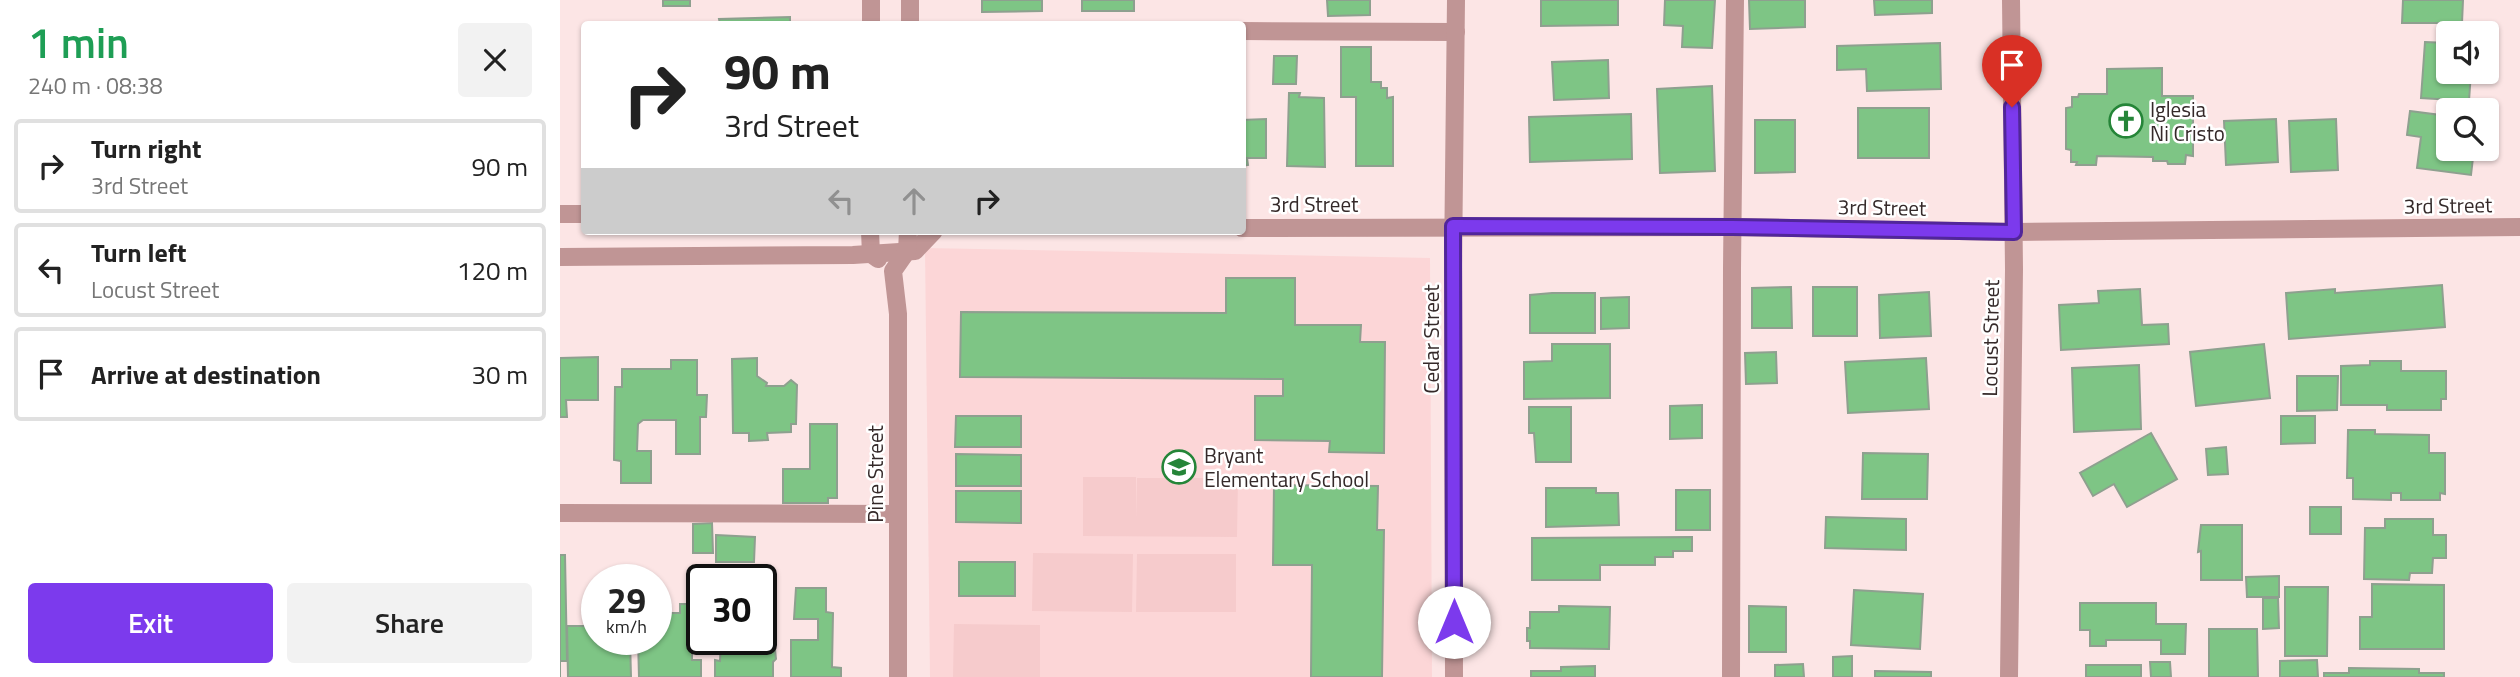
<!DOCTYPE html>
<html lang="en">
<head>
<meta charset="utf-8">
<style>
	body { margin:0; font-family:"Titillium Web",sans-serif; background:#f2f2f2; color:#222; height:100vh; display:flex; flex-direction:column; font-size:26px; white-space:nowrap }
	* { box-sizing:border-box; margin:0 }
	p { font-size:23px; color:#767676 }
	.icon { flex:none; width:38px; height:38px; fill:none; stroke:currentColor; stroke-width:2; stroke-linecap:round; stroke-linejoin:round }
	.map { position:relative; flex:1; overflow:hidden }
	.sheet { display:flex; flex-direction:column; background:#fff; width:560px }
	.sheet>* { flex:none }
	.banner { position:absolute; left:21px; top:21px; width:665px; height:214px; border-radius:7px; box-shadow:0 2px 5px #0004; background:#fff; color:#222; overflow:hidden }
	.tools { position:absolute; left:1876px; top:21px; display:grid; gap:14px }
	.tools a { display:grid; place-items:center; width:63px; height:63px; border-radius:7px; background:#fff; box-shadow:0 2px 5px #0004; font-size:35px }
	.speed { position:absolute; left:21px; top:564px; display:flex; gap:14px; font-size:35px; font-weight:700; text-align:center }
	.speed>* { display:grid; place-content:center; width:91px; height:91px; border-radius:50%; background:#fff; box-shadow:0 2px 5px #0004; line-height:1 }
	.speed small { font-size:18px; font-weight:400 }
	.speed .limit { border:4px solid #111; border-radius:10px; background:#fff; color:#111 }
	.pin { position:absolute; display:grid; place-items:center; width:60px; height:60px; color:#fff; margin:-72px -30px; border-radius:50% 50% 50% 0; rotate:-45deg; box-shadow:0 0 7px #0007 }
	.pin .icon { rotate:45deg }
	.me { position:absolute; width:77px; margin:-38px; rotate:0deg; stroke-linejoin:round; filter:drop-shadow(0 0 5px #0008) }
	.turn { display:flex; align-items:center; gap:24px; height:147px; padding:0 28px; font-size:32px }
	.turn .icon { width:91px; height:91px; stroke-width:2.5 }
	.turn b { display:block; font-size:49px; line-height:60px }
	.lanes { display:flex; align-items:center; height:66px; padding:0 28px; background:#0003; justify-content:center; gap:35px; direction:ltr }
	.lanes .off { opacity:.35 }
	.round { display:grid; place-items:center; flex:none; width:74px; height:74px; border-radius:7px; background:#f2f2f2 }
	.headline { display:flex; align-items:center; justify-content:space-between; height:119px; padding:0 28px }
	h1 { font-size:42px; font-weight:600; line-height:52px; color:#1e9e55 }
	.primary-button { display:flex; gap:14px; margin-top:auto; padding:14px 28px }
	.primary-button a { flex:1; height:80px; border-radius:7px; background:#7c3aed; color:#fff; font-size:28px; font-weight:600; line-height:80px; text-align:center }
	.primary-button a+a { background:#f2f2f2; color:#222 }
	ul { padding:0; list-style:none }
	li { display:flex; align-items:center; gap:21px; height:94px; margin:0 14px 10px; padding:0 14px; border:4px solid #e0e0e0; border-radius:7px }
	li div { flex:1 }
	li b { display:block; font-size:26px }
	li em { font-style:normal }
	main { display:flex; flex:1; min-height:0 }
	.map>svg:first-child { display:block }
</style>
</head>
<body>
<main>
<section class="sheet">
<div class="headline"><div><h1>1 min</h1><p>240 m · 08:38</p></div><a class="round"><svg class="icon" aria-label="close" viewBox="0 0 24 24"><path d="M6 6l12 12M18 6L6 18"/></svg></a></div>
<ul>
<li><svg class="icon" aria-label="right" viewBox="0 0 24 24"><path d="M7 20v-9h11M14 6l5 5-5 5"/></svg><div><b>Turn right</b><p>3rd Street</p></div><em>90 m</em></li>
<li><svg class="icon" aria-label="left" viewBox="0 0 24 24"><path d="M17 20v-9H6M10 6l-5 5 5 5"/></svg><div><b>Turn left</b><p>Locust Street</p></div><em>120 m</em></li>
<li><svg class="icon" aria-label="arrive" viewBox="0 0 24 24"><path d="M6 21V4h12l-3 4 3 4H6"/></svg><div><b>Arrive at destination</b></div><em>30 m</em></li>
</ul>
<div class="primary-button"><a>Exit</a><a>Share</a></div>
</section>
<div class="map">
<svg width="1960" height="677" viewBox="0 0 1960 677">
	<rect width="100%" height="100%" fill="#fce5e5"/>
	<path fill="#fcd6d7" d="M 365,248 L 870,258 L 872,677 L 370,677 Z"/>
	<g fill="#f6cbcc">
		<path d="M 523,477 L 576,477 L 576,521 L 577,478 L 678,478 L 677,537 L 523,536 Z"/>
		<path d="M 473,553 L 573,554 L 572,612 L 472,611 Z"/>
		<path d="M 577,554 L 676,554 L 676,612 L 576,612 Z"/>
		<path d="M 394,624 L 480,625 L 480,677 L 393,677 Z"/>
	</g>
	<g fill="#7ec585" stroke="#8ea08f" stroke-width="2">
		<rect x="103" y="0" width="27" height="6"/>
		<path d="M 422,0 L 482,0 L 482,11 L 422,12 Z"/>
		<rect x="522" y="0" width="52" height="11"/>
		<path d="M 767,0 L 810,0 L 810,15 L 768,16 Z"/>
		<path d="M 981,0 L 1058,0 L 1058,25 L 981,26 Z"/>
		<path d="M 1105,0 L 1155,0 L 1152,48 L 1122,47 L 1123,26 L 1104,25 Z"/>
		<path d="M 1189,0 L 1245,0 L 1245,27 L 1190,29 Z"/>
		<path d="M 1314,0 L 1372,0 L 1372,13 L 1315,15 Z"/>
		<path d="M 1843,0 L 1903,0 L 1902,23 L 1842,23 Z"/>
		<path d="M 230,17 L 230,24 L 160,24 L 159,19 Z"/>
		<path d="M 1865,42 L 1888,43 L 1888,72 L 1911,72 L 1909,101 L 1861,98 Z"/>
		<path d="M 1380,43 L 1381,89 L 1307,91 L 1306,69 L 1277,70 L 1277,46 Z"/>
		<path d="M 781,47 L 811,47 L 811,82 L 821,82 L 821,88 L 827,88 L 827,98 L 833,97 L 833,166 L 796,166 L 796,97 L 781,97 Z"/>
		<path d="M 714,56 L 737,56 L 736,84 L 713,84 Z"/>
		<path d="M 1048,60 L 1049,98 L 994,100 L 992,62 Z"/>
		<path d="M 1602,68 L 1602,96 L 1633,96 L 1633,156 L 1626,155 L 1625,164 L 1608,164 L 1607,161 L 1593,161 L 1593,157 L 1537,156 L 1536,165 L 1516,165 L 1517,162 L 1511,162 L 1511,150 L 1506,149 L 1506,108 L 1512,107 L 1512,97 L 1518,97 L 1519,94 L 1547,94 L 1547,69 Z"/>
		<path d="M 1152,86 L 1155,171 L 1100,173 L 1097,89 Z"/>
		<path d="M 729,93 L 740,93 L 739,97 L 764,98 L 765,167 L 727,166 Z"/>
		<rect x="1298" y="108" width="71" height="50"/>
		<path d="M 1850,111 L 1888,116 L 1888,149 L 1914,149 L 1911,175 L 1857,168 L 1861,137 L 1847,135 Z"/>
		<path d="M 1071,114 L 1072,159 L 970,162 L 969,117 Z"/>
		<path d="M 706,119 L 706,158 L 687,158 L 688,165 L 682,166 L 682,120 Z"/>
		<path d="M 1716,119 L 1718,162 L 1666,165 L 1664,121 Z"/>
		<path d="M 1776,119 L 1778,170 L 1731,172 L 1729,121 Z"/>
		<path d="M 1195,120 L 1235,120 L 1235,172 L 1195,173 Z"/>
		<path d="M 666,278 L 735,278 L 735,325 L 801,325 L 800,342 L 825,342 L 824,453 L 769,452 L 770,441 L 695,440 L 695,396 L 723,396 L 723,379 L 400,377 L 401,312 L 666,313 Z"/>
		<path d="M 1882,285 L 1885,327 L 1729,339 L 1726,293 L 1775,289 L 1775,293 Z"/>
		<path d="M 1231,287 L 1232,328 L 1192,328 L 1192,288 Z"/>
		<rect x="1253" y="287" width="44" height="49"/>
		<path d="M 1580,289 L 1582,325 L 1608,324 L 1609,344 L 1501,350 L 1499,305 L 1539,303 L 1538,291 Z"/>
		<path d="M 1369,292 L 1371,336 L 1320,338 L 1319,295 Z"/>
		<path d="M 992,293 L 1035,293 L 1035,333 L 970,333 L 970,295 Z"/>
		<path d="M 1069,297 L 1069,328 L 1041,329 L 1041,298 Z"/>
		<path d="M 992,344 L 1050,344 L 1050,398 L 964,399 L 964,362 L 992,361 Z"/>
		<path d="M 1704,344 L 1710,398 L 1636,406 L 1630,352 Z"/>
		<path d="M 1216,352 L 1217,383 L 1186,384 L 1185,353 Z"/>
		<path d="M 38,357 L 38,400 L 6,400 L 7,417 L 0,417 L 0,358 Z"/>
		<path d="M 197,358 L 197,376 L 207,383 L 206,386 L 224,386 L 231,380 L 237,385 L 236,424 L 231,424 L 231,432 L 207,433 L 208,440 L 189,441 L 189,433 L 173,433 L 172,359 Z"/>
		<path d="M 1366,358 L 1369,409 L 1288,413 L 1285,362 Z"/>
		<path d="M 111,360 L 137,360 L 137,395 L 147,395 L 146,417 L 140,417 L 140,454 L 116,454 L 116,420 L 83,420 L 78,424 L 77,451 L 91,451 L 91,483 L 61,483 L 61,461 L 54,460 L 55,387 L 62,387 L 62,369 L 111,369 Z"/>
		<path d="M 1810,361 L 1841,361 L 1841,371 L 1886,371 L 1886,399 L 1881,399 L 1881,410 L 1827,410 L 1827,405 L 1781,405 L 1781,366 L 1810,365 Z"/>
		<path d="M 1579,365 L 1581,429 L 1514,432 L 1512,368 Z"/>
		<path d="M 1737,376 L 1778,376 L 1777,410 L 1737,411 Z"/>
		<path d="M 1142,405 L 1142,438 L 1110,439 L 1110,406 Z"/>
		<path d="M 969,407 L 1011,407 L 1011,462 L 976,462 L 974,433 L 969,433 Z"/>
		<path d="M 396,416 L 461,416 L 461,447 L 395,447 Z"/>
		<path d="M 1721,416 L 1755,416 L 1755,443 L 1721,444 Z"/>
		<path d="M 250,424 L 277,424 L 277,498 L 268,498 L 268,503 L 223,503 L 223,469 L 250,469 Z"/>
		<path d="M 1788,430 L 1815,430 L 1815,434 L 1869,435 L 1869,453 L 1885,453 L 1885,494 L 1880,493 L 1880,500 L 1841,500 L 1841,493 L 1831,493 L 1831,500 L 1793,499 L 1793,478 L 1787,478 Z"/>
		<path d="M 1591,433 L 1617,479 L 1567,507 L 1554,484 L 1533,496 L 1520,473 Z"/>
		<path d="M 1666,447 L 1668,474 L 1648,475 L 1646,449 Z"/>
		<path d="M 1303,453 L 1368,454 L 1367,499 L 1302,499 Z"/>
		<path d="M 396,454 L 461,455 L 461,486 L 396,486 Z"/>
		<path d="M 714,485 L 818,486 L 817,530 L 824,530 L 822,677 L 751,677 L 752,565 L 713,565 Z"/>
		<path d="M 986,488 L 1036,488 L 1036,493 L 1058,493 L 1059,525 L 986,527 Z"/>
		<rect x="1116" y="490" width="34" height="40"/>
		<path d="M 396,491 L 461,491 L 461,523 L 396,522 Z"/>
		<rect x="1750" y="507" width="31" height="27"/>
		<path d="M 1266,517 L 1346,519 L 1346,550 L 1265,548 Z"/>
		<path d="M 1825,519 L 1873,519 L 1873,535 L 1886,535 L 1886,558 L 1873,558 L 1872,573 L 1850,573 L 1849,580 L 1804,579 L 1805,528 L 1825,528 Z"/>
		<path d="M 152,523 L 153,553 L 133,553 L 133,524 Z"/>
		<path d="M 1641,525 L 1682,525 L 1682,580 L 1641,580 L 1641,551 L 1638,552 Z"/>
		<path d="M 156,535 L 195,537 L 194,562 L 156,562 Z"/>
		<path d="M 1132,537 L 1132,551 L 1113,551 L 1113,557 L 1095,557 L 1095,565 L 1040,565 L 1040,580 L 972,580 L 972,538 Z"/>
		<path d="M 0,555 L 5,555 L 7,661 L 0,661 L 0,677 Z"/>
		<rect x="399" y="562" width="56" height="34"/>
		<rect x="52" y="575" width="22" height="4"/>
		<path d="M 1719,576 L 1719,597 L 1687,597 L 1686,577 Z"/>
		<path d="M 1812,584 L 1884,585 L 1884,649 L 1800,649 L 1800,617 L 1812,617 Z"/>
		<path d="M 1725,587 L 1768,587 L 1767,656 L 1725,656 Z"/>
		<path d="M 236,588 L 266,588 L 266,612 L 273,613 L 272,667 L 281,668 L 281,677 L 231,677 L 231,640 L 258,640 L 258,619 L 234,619 Z"/>
		<path d="M 1294,590 L 1363,594 L 1360,649 L 1291,645 Z"/>
		<path d="M 1703,598 L 1718,598 L 1719,628 L 1703,629 Z"/>
		<path d="M 1520,603 L 1596,603 L 1596,624 L 1626,624 L 1625,654 L 1601,654 L 1601,640 L 1546,640 L 1546,646 L 1530,646 L 1530,630 L 1520,630 Z"/>
		<path d="M 120,604 L 136,604 L 139,644 L 132,643 L 132,660 L 141,660 L 141,677 L 79,677 L 78,639 L 96,639 L 96,613 L 120,613 Z"/>
		<path d="M 999,606 L 1050,607 L 1049,649 L 970,648 L 970,641 L 967,641 L 967,628 L 970,628 L 970,612 L 999,612 Z"/>
		<path d="M 1189,606 L 1226,607 L 1226,652 L 1189,652 Z"/>
		<path d="M 201,621 L 212,621 L 216,659 L 213,662 L 213,677 L 155,677 L 155,660 L 160,661 L 161,640 L 201,639 Z"/>
		<path d="M 7,626 L 37,626 L 37,639 L 70,639 L 71,677 L 8,677 Z"/>
		<path d="M 1649,629 L 1697,629 L 1698,677 L 1649,677 Z"/>
		<path d="M 1292,656 L 1292,677 L 1273,677 L 1273,657 Z"/>
		<path d="M 1757,660 L 1758,677 L 1720,677 L 1720,661 Z"/>
		<path d="M 1590,662 L 1610,662 L 1611,677 L 1591,677 Z"/>
		<path d="M 1243,664 L 1244,677 L 1215,677 L 1215,665 Z"/>
		<rect x="1526" y="665" width="55" height="12"/>
		<path d="M 1035,666 L 1035,677 L 971,677 L 971,671 L 1001,671 L 1001,667 Z"/>
		<path d="M 1789,668 L 1859,669 L 1859,673 L 1884,673 L 1884,677 L 1764,677 L 1764,673 L 1789,673 Z"/>
		<path d="M 1315,671 L 1371,672 L 1371,677 L 1315,677 Z"/>
	</g>
	<g fill="none" stroke-linecap="round" stroke-linejoin="round">
		<g stroke="#c09595" stroke-width="18">
			<path d="M 682,31 L 896,32"/>
			<path d="M 0,513 L 337,514"/>
			<path d="M 1171,677 L 1172,268 L 1175,0"/>
		</g>
		<g stroke="#c09595" stroke-width="18">
			<path d="M 311,24 L 311,0"/>
			<path d="M 350,24 L 350,0"/>
			<path d="M 0,214 L 24,214"/>
			<path d="M 682,228 L 1172,227 L 1454,232 L 1960,227"/>
			<path d="M 310,231 L 311,254 L 318,259"/>
			<path d="M 0,257 L 293,255 L 355,251 L 374,231"/>
			<path d="M 338,677 L 338,314 L 333,271 L 347,251 L 348,231"/>
			<path d="M 894,677 L 893,265 L 896,0"/>
			<path d="M 1449,677 L 1454,269 L 1451,0"/>
		</g>
	</g>
	<g fill="none" stroke-linecap="round" stroke-linejoin="round">
		<defs>
			<path id="route" d="M 894,622 L 893,226 L 1172,227 L 1454,232 L 1452,107"/>
		</defs>
		<use href="#route" stroke="#51269a" stroke-width="18"/>
		<use href="#route" stroke="#7c3aed" stroke-width="12"/>
	</g>
	<defs>
		<symbol id="church-ring" viewBox="-11 -11 22 22"><circle r="9.5" fill="#fff" stroke="#258538" stroke-width="1.5"/><path d="M-1.2-6h2.4v3.5h3.3v2.4h-3.3V6h-2.4V-.1h-3.3v-2.4h3.3Z" fill="#258538"/></symbol>
		<symbol id="school-ring" viewBox="-11 -11 22 22"><circle r="9.5" fill="#fff" stroke="#258538" stroke-width="1.5"/><path d="M0-5L7-2L0 1L-7-2ZM-4 1L0 2.5L4 1V4Q0 6-4 4Z" fill="#258538"/></symbol>
	</defs>
	<g fill-rule="evenodd">
		<use href="#church-ring" x="1547" y="102" width="38" height="38"/>
		<use href="#school-ring" x="600" y="448" width="38" height="38"/>
	</g>
	<g text-anchor="middle" dominant-baseline="central" stroke-width="5" stroke-linejoin="round" paint-order="stroke">
		<g font-size="21" fill="#342929" stroke="#fff" text-anchor="start">
			<text x="1590" y="109">Iglesia<tspan x="1590" dy="24">Ni Cristo</tspan></text>
			<text x="644" y="455">Bryant<tspan x="644" dy="24">Elementary School</tspan></text>
		</g>
		<g font-size="21" fill="#342929" stroke="#fff">
			<text x="754" y="204">3rd Street</text>
			<text transform="translate(1888 205) rotate(-1)">3rd Street</text>
			<text transform="translate(1322 207) rotate(1)">3rd Street</text>
			<text transform="translate(1430 338) rotate(-89)">Locust Street</text>
			<text transform="translate(871 339) rotate(-90)">Cedar Street</text>
			<text transform="translate(315 474) rotate(-90)">Pine Street</text>
		</g>
	</g>
</svg>
<div class="tools">
<a><svg class="icon" aria-label="sound" viewBox="0 0 24 24"><path d="M4 9h4l5-4v14l-5-4H4zM17 9q2 3 0 6"/></svg></a>
<a><svg class="icon" aria-label="search" viewBox="0 0 24 24"><circle cx="10" cy="10" r="6"/><path d="M15 15l6 6"/></svg></a>
</div>
<div class="speed"><div>29<small>km/h</small></div><div class="limit">30</div></div>
<div class="pin" style="left:1452px;top:107px;background:#d93025"><svg class="icon" aria-label="arrive" viewBox="0 0 24 24"><path d="M6 21V4h12l-3 4 3 4H6"/></svg></div>
<svg class="me" style="left:894px;top:622px" viewBox="-20 -20 40 40"><circle r="19" fill="#fff"/><path d="M0-13L10 11 0 6-10 11z" fill="#7c3aed"/></svg>
<div class="banner">
<div class="turn"><svg class="icon" aria-label="right" viewBox="0 0 24 24"><path d="M7 20v-9h11M14 6l5 5-5 5"/></svg><div><b>90 m</b>3rd Street</div></div>
<div class="lanes"><svg class="icon off" aria-label="left" viewBox="0 0 24 24"><path d="M17 20v-9H6M10 6l-5 5 5 5"/></svg><svg class="icon off" aria-label="ahead" viewBox="0 0 24 24"><path d="M12 20V5M6 11l6-6 6 6"/></svg><svg class="icon" aria-label="right" viewBox="0 0 24 24"><path d="M7 20v-9h11M14 6l5 5-5 5"/></svg></div>
</div>
</div>
</main>
</body>
</html>
